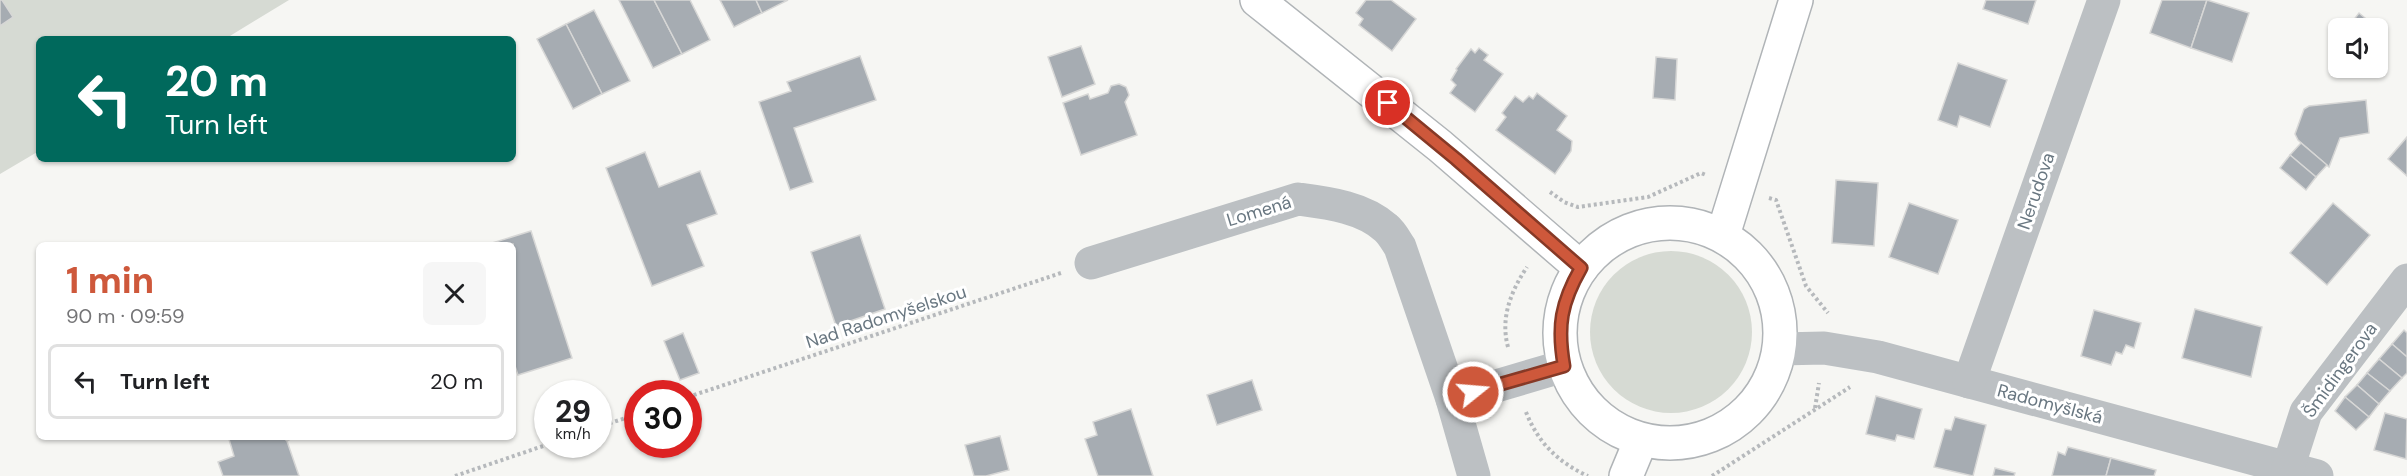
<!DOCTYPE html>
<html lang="en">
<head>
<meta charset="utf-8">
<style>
	body { margin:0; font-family:"DM Sans",sans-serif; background:#f6f6f6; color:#202124; height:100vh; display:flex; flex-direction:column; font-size:22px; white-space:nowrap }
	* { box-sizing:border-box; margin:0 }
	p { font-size:20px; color:#757577 }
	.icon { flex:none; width:33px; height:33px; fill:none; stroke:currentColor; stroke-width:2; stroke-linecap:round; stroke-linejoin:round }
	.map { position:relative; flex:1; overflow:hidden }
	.side { position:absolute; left:36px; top:242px; width:480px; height:198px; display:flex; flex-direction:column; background:#fff; border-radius:9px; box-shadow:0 2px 4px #0004 }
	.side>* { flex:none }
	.banner { position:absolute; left:36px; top:36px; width:480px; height:126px; border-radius:9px; box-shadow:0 2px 4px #0004; background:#00695c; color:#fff; overflow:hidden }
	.tools { position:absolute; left:2328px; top:18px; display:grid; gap:12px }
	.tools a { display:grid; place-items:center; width:60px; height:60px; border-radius:9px; background:#fff; box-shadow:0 2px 4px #0004; font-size:30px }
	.speed { position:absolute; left:534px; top:380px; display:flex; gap:12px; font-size:30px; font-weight:700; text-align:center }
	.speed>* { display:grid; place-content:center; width:78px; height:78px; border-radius:50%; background:#fff; box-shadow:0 2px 4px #0004; line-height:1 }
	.speed small { font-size:15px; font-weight:400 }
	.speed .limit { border:9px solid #d22; background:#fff; color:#111 }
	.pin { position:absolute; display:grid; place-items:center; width:51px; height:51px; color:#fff; margin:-26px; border:3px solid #fff; border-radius:50%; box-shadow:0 2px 6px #0007 }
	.me { position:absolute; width:66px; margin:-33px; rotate:73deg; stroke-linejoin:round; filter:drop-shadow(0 0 4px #0008) }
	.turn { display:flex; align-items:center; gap:21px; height:126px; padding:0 30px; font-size:27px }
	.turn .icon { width:78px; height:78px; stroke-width:2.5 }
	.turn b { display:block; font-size:42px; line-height:51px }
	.round { display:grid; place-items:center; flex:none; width:63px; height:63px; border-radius:9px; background:#f6f6f6 }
	.summary { display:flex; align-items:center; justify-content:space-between; height:102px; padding:0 30px }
	h1 { font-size:36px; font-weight:800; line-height:45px; color:#ce583b }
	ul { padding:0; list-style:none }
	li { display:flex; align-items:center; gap:18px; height:75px; margin:0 12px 9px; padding:0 18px; border:3px solid #e0e0e0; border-radius:9px }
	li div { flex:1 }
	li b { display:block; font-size:22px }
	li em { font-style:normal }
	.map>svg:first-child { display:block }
</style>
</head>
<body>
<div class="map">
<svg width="2407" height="476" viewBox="0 0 2407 476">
	<rect width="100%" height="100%" fill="#f6f6f3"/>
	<g fill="#d6dad3">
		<path d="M 0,0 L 289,0 L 225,39 L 39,39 L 39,151 L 0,174 Z"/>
		<circle cx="1671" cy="332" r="81"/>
	</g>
	<g fill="#a6acb2" stroke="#d7d7d6" stroke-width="1.5">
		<path d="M 0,0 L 2,0 L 13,17 L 0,26 Z"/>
		<path d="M 619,0 L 654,0 L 682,54 L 653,68 Z"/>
		<path d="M 654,0 L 690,0 L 710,40 L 682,54 Z"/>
		<path d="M 720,0 L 756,0 L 762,13 L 734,27 Z"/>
		<path d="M 756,0 L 788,0 L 762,13 Z"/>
		<path d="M 1366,0 L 1391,0 L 1416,19 L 1392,51 L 1359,25 L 1363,19 L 1356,13 Z"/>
		<path d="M 1986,0 L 2036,0 L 2028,24 L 1983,9 Z"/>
		<path d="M 2162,0 L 2207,0 L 2191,48 L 2150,33 Z"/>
		<path d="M 2207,0 L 2249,13 L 2232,62 L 2191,48 Z"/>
		<path d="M 594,10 L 630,81 L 602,94 L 566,24 Z"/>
		<path d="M 2359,13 L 2377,28 L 2352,28 L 2349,26 Z"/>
		<path d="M 566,24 L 602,94 L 573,109 L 537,39 Z"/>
		<path d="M 1081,46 L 1095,84 L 1062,97 L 1048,57 Z"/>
		<path d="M 1479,48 L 1488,55 L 1484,60 L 1503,74 L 1475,112 L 1450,93 L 1456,85 L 1451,80 L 1457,70 L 1456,69 L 1471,49 L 1475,53 Z"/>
		<path d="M 860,56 L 876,100 L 794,128 L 813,182 L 790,190 L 759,102 L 791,91 L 787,82 Z"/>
		<path d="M 1656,57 L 1677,59 L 1675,100 L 1653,98 Z"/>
		<path d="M 1958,63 L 2007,80 L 1990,127 L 1960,116 L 1957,127 L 1938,120 Z"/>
		<path d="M 1119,84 L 1126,87 L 1129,95 L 1125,102 L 1137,135 L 1081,155 L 1063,103 L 1088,94 L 1090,99 L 1108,93 L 1111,86 Z"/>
		<path d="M 1537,93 L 1567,116 L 1557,130 L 1572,141 L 1571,151 L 1555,174 L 1496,130 L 1506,117 L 1502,113 L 1515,96 L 1523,102 L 1529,96 L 1533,99 Z"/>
		<path d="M 2366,100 L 2369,133 L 2340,138 L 2329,167 L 2298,140 L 2295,134 L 2304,109 L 2309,106 Z"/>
		<path d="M 2407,137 L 2407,176 L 2388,159 Z"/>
		<path d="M 2301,143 L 2327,165 L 2316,177 L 2290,155 Z"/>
		<path d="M 645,152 L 659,187 L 700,171 L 717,214 L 687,225 L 704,266 L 652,286 L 606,168 Z"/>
		<path d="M 2290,155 L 2316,177 L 2306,190 L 2280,168 Z"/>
		<path d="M 1836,180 L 1878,183 L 1874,246 L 1832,243 Z"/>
		<path d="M 1909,203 L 1958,220 L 1938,274 L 1889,257 Z"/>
		<path d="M 2333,203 L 2370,235 L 2327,285 L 2290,253 Z"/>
		<path d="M 531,231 L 572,358 L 518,375 L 513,360 L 513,244 L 489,244 Z"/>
		<path d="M 860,235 L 885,309 L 836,326 L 811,252 Z"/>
		<path d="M 2195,309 L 2262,327 L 2251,377 L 2182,358 Z"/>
		<path d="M 2094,310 L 2141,323 L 2134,348 L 2126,345 L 2122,354 L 2116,352 L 2111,365 L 2081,356 Z"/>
		<path d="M 2404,330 L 2407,333 L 2407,357 L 2392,344 Z"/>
		<path d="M 683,333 L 699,373 L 680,380 L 664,341 Z"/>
		<path d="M 2392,344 L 2407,357 L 2407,373 L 2402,378 L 2379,359 Z"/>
		<path d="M 2379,359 L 2402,378 L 2390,391 L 2367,373 Z"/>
		<path d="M 2367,373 L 2390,391 L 2379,404 L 2357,385 Z"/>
		<path d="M 1252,380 L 1262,410 L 1217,425 L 1207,395 Z"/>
		<path d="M 2357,385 L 2379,404 L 2369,417 L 2345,397 Z"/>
		<path d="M 1876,396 L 1922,409 L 1914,439 L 1897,435 L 1895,441 L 1866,434 Z"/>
		<path d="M 2345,397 L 2369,417 L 2356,430 L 2335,411 Z"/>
		<path d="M 1131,409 L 1153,476 L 1098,476 L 1085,439 L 1097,435 L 1093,422 Z"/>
		<path d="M 2385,413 L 2407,419 L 2406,459 L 2374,450 Z"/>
		<path d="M 1955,417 L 1986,425 L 1973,476 L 1934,467 L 1945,429 L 1951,430 Z"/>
		<path d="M 228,436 L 285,436 L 286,440 L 294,437 L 287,441 L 299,476 L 223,476 L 218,462 L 234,456 Z"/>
		<path d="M 1000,436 L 1009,470 L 986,476 L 974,476 L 965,445 Z"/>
		<path d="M 2068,447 L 2111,458 L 2106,476 L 2052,476 L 2058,452 L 2065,455 Z"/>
		<path d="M 2111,458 L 2156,470 L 2154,476 L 2106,476 Z"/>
		<path d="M 1995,468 L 2015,473 L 2014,476 L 1993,476 Z"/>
	</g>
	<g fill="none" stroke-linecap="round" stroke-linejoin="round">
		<defs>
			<g id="major">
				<path d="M 1257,0 L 1440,146 L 1581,268"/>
				<circle cx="1670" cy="333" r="110"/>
				<path d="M 1723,235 L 1796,0"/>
				<path d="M 1626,476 L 1641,440"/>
			</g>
		</defs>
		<use href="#major" stroke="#b0b4b7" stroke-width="36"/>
		<g stroke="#b6b9bc" stroke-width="4" stroke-dasharray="3 3" stroke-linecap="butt">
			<path d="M 1550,192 L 1564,202 L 1578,207 L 1648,197 L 1701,173 L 1706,175"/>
			<path d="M 1769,198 L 1776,200 L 1806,286 L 1828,313"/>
			<path d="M 1508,347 C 1500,318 1511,291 1527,267"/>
			<path d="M 688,397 L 1061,273"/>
			<path d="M 1815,408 L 1819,383"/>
			<path d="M 1526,412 C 1538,443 1559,463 1588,476"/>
			<path d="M 598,427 L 638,414"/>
			<path d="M 455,476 L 549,444"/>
			<path d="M 1712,476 L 1850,387"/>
		</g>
		<g stroke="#bcc0c3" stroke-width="33">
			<path d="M 1091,263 L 1298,199 C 1328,203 1363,207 1386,228 C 1392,233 1396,241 1400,247 L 1452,399 L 1474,476"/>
			<path d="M 1780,349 L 1824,348 L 1878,357 L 2317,476"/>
			<path d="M 1969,382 L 2104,0"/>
			<path d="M 1452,399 L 1564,366"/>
			<path d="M 2288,468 L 2306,412 L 2407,280"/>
		</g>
		<use href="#major" stroke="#fff" stroke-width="33"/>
	</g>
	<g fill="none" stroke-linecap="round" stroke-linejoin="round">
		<defs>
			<path id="route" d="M 1388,103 L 1456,159 L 1581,268 C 1561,303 1557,326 1564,366 L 1473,392"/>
		</defs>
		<use href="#route" stroke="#863926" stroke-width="15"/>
		<use href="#route" stroke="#ce583b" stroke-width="10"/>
	</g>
	<g text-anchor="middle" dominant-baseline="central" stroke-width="6" stroke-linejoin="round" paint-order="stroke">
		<g font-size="18" fill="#697781" stroke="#fff">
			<text transform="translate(2036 191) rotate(-71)">Nerudova</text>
			<text transform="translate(1259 211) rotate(-17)">Lomená</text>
			<text transform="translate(886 317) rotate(-18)">Nad Radomyšelskou</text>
			<text transform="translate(2340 370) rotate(-54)">Šmidingerova</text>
			<text transform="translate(2050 404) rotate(15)">Radomyšlská</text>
		</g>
	</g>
</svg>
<div class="tools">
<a><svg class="icon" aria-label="sound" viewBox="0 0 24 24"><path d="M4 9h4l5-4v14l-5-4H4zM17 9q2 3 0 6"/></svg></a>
</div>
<div class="speed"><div>29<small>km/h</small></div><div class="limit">30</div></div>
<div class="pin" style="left:1388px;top:103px;background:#d93025"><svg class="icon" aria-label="arrive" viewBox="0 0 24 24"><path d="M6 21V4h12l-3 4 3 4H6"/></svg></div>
<svg class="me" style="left:1473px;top:392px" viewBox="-20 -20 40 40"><circle r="17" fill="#ce583b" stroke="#fff" stroke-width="3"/><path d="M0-11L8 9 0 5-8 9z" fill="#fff"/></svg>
<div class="banner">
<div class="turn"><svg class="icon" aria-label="left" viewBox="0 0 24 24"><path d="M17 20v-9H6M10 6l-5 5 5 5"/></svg><div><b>20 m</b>Turn left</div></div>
</div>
<section class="side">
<div class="summary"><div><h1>1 min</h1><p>90 m · 09:59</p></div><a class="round"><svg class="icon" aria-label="close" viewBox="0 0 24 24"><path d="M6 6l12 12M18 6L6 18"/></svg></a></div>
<ul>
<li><svg class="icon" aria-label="left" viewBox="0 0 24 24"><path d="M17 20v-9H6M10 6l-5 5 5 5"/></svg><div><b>Turn left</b></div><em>20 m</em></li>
</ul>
</section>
</div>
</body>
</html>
